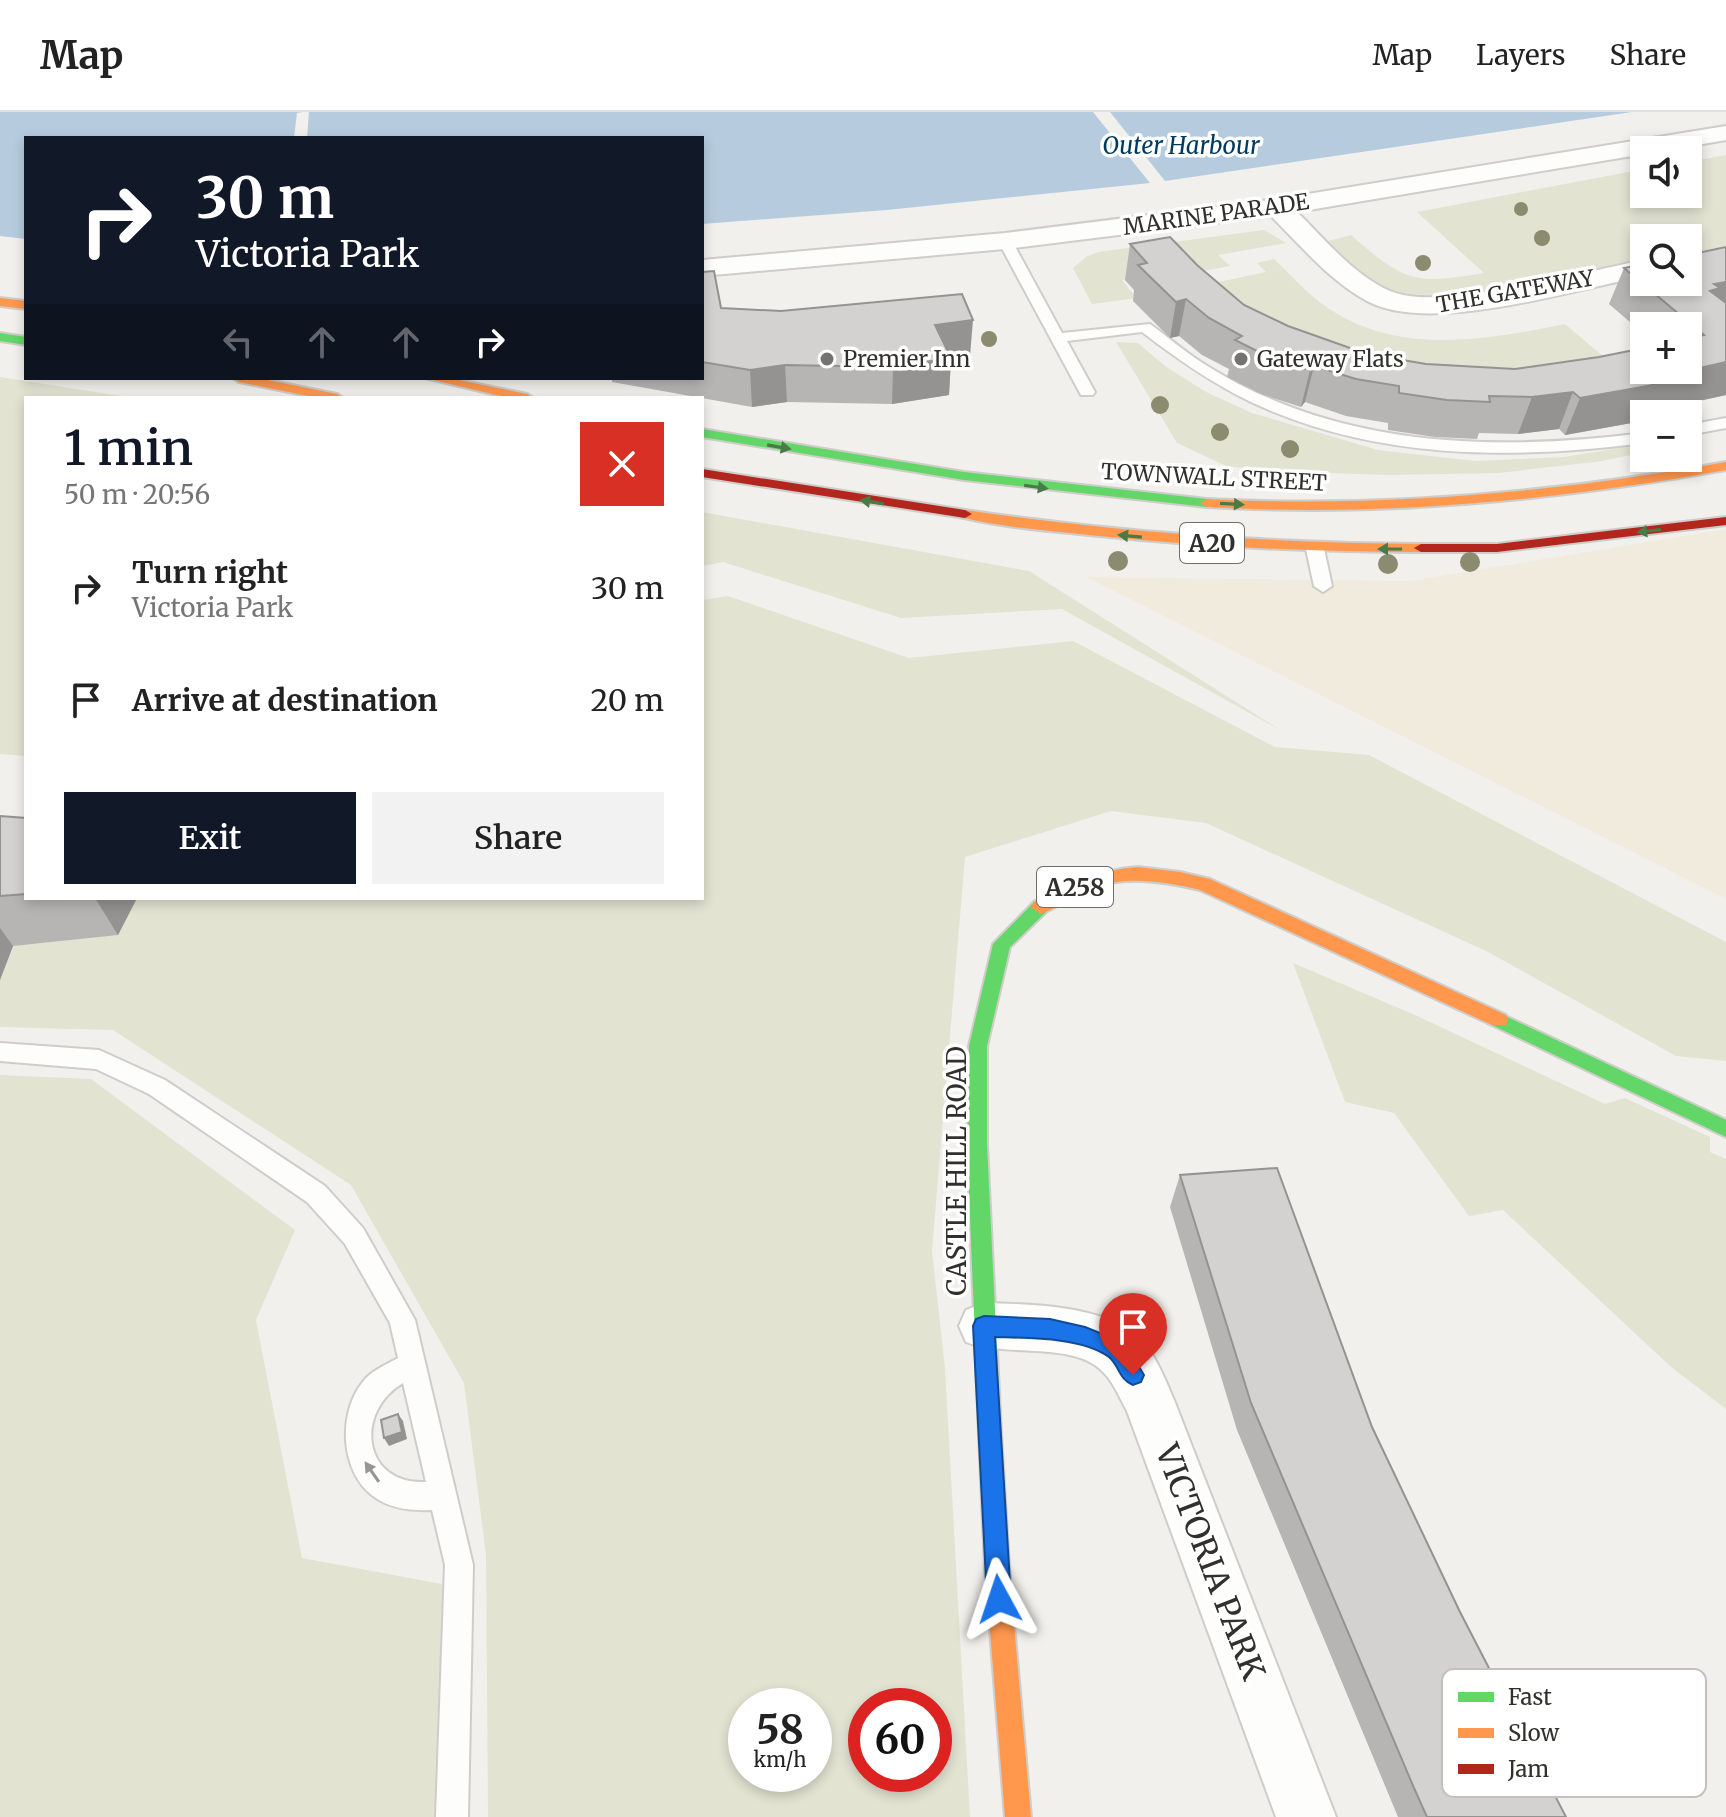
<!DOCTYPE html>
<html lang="en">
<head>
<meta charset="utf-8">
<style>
	body { margin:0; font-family:Merriweather,serif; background:#f2f2f2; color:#222; height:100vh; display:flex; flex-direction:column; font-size:30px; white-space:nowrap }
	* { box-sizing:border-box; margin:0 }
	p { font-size:26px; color:#767676 }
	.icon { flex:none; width:44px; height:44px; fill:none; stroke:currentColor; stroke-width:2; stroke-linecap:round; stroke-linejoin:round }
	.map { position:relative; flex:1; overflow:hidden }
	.details { position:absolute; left:24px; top:284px; width:680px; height:504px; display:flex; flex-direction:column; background:#fff; border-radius:0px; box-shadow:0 4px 12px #0003 }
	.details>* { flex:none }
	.banner { position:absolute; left:24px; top:24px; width:680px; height:244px; border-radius:0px; box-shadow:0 4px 12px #0003; background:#111827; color:#fff; overflow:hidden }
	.buttons { position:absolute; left:1630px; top:24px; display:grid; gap:16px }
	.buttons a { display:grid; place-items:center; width:72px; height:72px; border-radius:0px; background:#fff; box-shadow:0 4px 12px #0003; font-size:40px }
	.speed { position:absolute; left:728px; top:1576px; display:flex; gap:16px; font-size:40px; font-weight:700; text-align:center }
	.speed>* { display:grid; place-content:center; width:104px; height:104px; border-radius:50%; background:#fff; box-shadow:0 4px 12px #0003; line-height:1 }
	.speed small { font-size:20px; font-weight:400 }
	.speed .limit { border:12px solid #d22; background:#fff; color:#111 }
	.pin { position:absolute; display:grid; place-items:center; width:68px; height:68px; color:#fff; margin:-82px -34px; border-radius:50% 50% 50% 0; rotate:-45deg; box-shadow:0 0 8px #0007 }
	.pin .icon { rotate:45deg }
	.me { position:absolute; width:88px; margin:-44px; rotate:355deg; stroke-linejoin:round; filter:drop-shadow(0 0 6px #0008) }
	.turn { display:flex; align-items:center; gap:28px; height:168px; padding:0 40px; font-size:36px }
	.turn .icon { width:104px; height:104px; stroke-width:2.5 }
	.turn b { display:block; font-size:56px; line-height:68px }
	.lanes { display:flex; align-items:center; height:76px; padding:0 40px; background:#0003; justify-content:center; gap:40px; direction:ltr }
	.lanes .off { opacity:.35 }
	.round { display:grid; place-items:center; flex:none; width:84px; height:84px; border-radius:0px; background:#f2f2f2 }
	.overview { display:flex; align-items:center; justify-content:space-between; height:136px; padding:0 40px }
	h1 { font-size:48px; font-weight:600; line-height:60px; color:#111827 }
	.action { display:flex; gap:16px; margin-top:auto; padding:16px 40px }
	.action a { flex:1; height:92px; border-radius:0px; background:#111827; color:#fff; font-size:32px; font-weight:600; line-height:92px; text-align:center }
	.action a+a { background:#f2f2f2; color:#222 }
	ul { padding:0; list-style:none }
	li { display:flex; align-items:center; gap:24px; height:112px; padding:0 40px }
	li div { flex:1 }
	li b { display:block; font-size:30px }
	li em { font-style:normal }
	header { display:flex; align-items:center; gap:48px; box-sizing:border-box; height:112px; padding:0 40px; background:#fff; border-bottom:2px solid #e0e0e0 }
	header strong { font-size:38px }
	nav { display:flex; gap:44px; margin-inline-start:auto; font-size:28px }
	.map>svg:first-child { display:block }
</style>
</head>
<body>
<header>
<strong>Map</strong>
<nav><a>Map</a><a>Layers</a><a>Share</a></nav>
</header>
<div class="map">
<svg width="1726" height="1705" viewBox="0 0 1726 1705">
	<rect width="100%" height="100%" fill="#f2f0ec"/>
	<path fill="#f1ebde" d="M 1726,417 L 1726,787 L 1086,465 L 1410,469 Z"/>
	<g fill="#e3e3d2" fill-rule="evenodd">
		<path d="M 1726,43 L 1726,134 L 1688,142 L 1688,126 L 1644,126 L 1644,151 L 1447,190 C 1385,188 1367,170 1325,130 L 1351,123 C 1405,170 1414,173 1484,161 L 1417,100 L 1644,57 L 1644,82 L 1688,82 L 1688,50 Z"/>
		<path d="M 1264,118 L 1286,131 L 1218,143 L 1230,154 L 1174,164 L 1169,159 L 1122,168 L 1136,186 L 1092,192 L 1073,156 L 1086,145 L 1098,140 Z"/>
		<path d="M 1274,147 C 1291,163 1308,183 1328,196 C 1399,244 1487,228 1565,212 L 1617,256 L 1563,266 L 1350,257 L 1209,172 L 1266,160 L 1257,151 Z"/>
		<path d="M 1116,230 L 1138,231 L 1165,254 L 1206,280 L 1252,301 L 1378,338 L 1476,349 L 1564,345 L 1644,332 L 1644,340 L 1603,349 L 1499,361 L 1388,363 L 1273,359 L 1226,354 L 1177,331 Z"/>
		<path d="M 0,265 L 133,286 L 26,286 L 26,644 L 0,642 Z"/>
		<path d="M 702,400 L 1029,459 L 1282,619 L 1062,497 L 901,506 L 723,450 L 702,454 Z"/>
		<path d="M 728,484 L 909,546 L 1073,529 L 1275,635 L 1369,643 L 1726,830 L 1726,949 L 1676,944 L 1486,839 L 1206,711 L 1111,699 L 965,745 L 932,1139 L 945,1256 L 970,1705 L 488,1705 L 486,1443 L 464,1271 L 351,1073 L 113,918 L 0,915 L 0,868 L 13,834 L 40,786 L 702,786 L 702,488 ZM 746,1594 L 814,1594 L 814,1662 L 746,1662 ZM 866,1594 L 934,1594 L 934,1662 L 866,1662 Z"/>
		<path d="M 1293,851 L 1415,903 L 1605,992 L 1625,986 L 1710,1025 L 1710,1040 L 1726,1047 L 1726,1297 L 1671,1255 L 1503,1098 L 1469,1104 L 1394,1001 L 1345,990 Z"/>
		<path d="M 0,963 L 91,967 L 295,1118 L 256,1208 L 302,1446 L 458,1475 L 452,1705 L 0,1705 Z"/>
	</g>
	<g fill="#b6ccde">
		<path d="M 0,0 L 303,0 L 297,1 L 294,26 L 26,26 L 26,127 L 0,124 Z"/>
		<path d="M 309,0 L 1093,0 L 1150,71 L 887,98 L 702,112 L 702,26 L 307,26 Z"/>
		<path d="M 1110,0 L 1632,0 L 1165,69 Z"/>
	</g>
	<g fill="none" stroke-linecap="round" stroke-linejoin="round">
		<defs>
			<g id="lane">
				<path d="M 1005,125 L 1012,129 L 1062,221 L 1150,212 C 1168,225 1185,240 1204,252 C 1336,336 1493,340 1644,321 L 1644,331 C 1512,348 1372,348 1249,289 C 1210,270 1176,246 1142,220 L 1067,229 L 1095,280 L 1093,283 L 1081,283 L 998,129 Z"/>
				<path d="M 1726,306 L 1726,316 L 1688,323 L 1688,313 Z"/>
				<path d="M 1315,432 L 1324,437 L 1332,474 L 1323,480 L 1314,474 L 1306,437 Z"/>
				<path d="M 0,931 L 99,938 L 165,968 L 325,1074 L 363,1116 L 415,1208 L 473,1453 L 468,1705 L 436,1705 L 445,1453 L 432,1398 C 411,1399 390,1397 373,1384 C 340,1359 338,1302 362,1271 C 370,1259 386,1253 398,1246 L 390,1211 L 345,1132 L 307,1090 L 149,982 L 96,957 L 0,949 ZM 403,1271 L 426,1370 C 362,1373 354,1300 403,1271 Z"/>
			</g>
			<g id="street">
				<path d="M 1726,14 L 1726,28 L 1668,38 L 1644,38 L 1644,42 L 1297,100 C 1325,127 1353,163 1390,179 C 1440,201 1586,159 1644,148 L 1644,164 C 1574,178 1429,223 1367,189 C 1329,168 1301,134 1271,104 L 1005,137 L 702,164 L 702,148 L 1005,121 L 1277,87 Z"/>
				<path d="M 984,1191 C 1029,1192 1100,1193 1136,1223 C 1154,1238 1165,1267 1174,1288 L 1336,1705 L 1276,1705 L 1127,1299 C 1119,1285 1113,1268 1100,1257 C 1070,1230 1004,1245 966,1230 L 959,1214 L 966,1198 Z"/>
			</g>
			<g id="fast">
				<path d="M 0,221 L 26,225 L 26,233 L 0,229 Z"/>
				<path d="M 702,317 L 964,360 L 1207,387 L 1214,391 L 1207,395 L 964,368 L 702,325 Z"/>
				<path d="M 1040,788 L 1049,795 L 1046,800 L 1010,835 L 987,934 L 987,1033 L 1001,1322 L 998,1330 L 990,1333 L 982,1330 L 979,1322 L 967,1033 L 969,934 L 993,832 L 1034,790 Z"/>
				<path d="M 1499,901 L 1726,1008 L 1726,1025 L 1492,913 L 1490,908 L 1492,903 Z"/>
			</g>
			<g id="slow">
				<path d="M 0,186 L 26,189 L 26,197 L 0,194 Z"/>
				<path d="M 233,266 L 258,266 L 337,282 L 343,286 L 318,286 L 239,270 Z"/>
				<path d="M 425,266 L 449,266 L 527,282 L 533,286 L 509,286 Z"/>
				<path d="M 1726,350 L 1726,358 C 1553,389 1383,405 1207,395 L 1200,391 L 1207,387 C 1383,396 1553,381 1726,350 Z"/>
				<path d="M 965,398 C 1117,420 1268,431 1421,432 L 1428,436 L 1421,440 C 1313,440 1206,435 1099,424 C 1053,419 1005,416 960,405 L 960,399 Z"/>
				<path d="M 1138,755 L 1180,760 L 1210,767 L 1506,903 L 1508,908 L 1506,913 L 1492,913 L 1200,778 C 1162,769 1123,763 1086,778 C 1070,785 1056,797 1040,802 L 1031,795 L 1034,790 C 1067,771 1099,758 1138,755 Z"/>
				<path d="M 990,1311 L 998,1314 L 1001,1322 L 1009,1456 L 1031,1705 L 1005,1705 L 985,1456 L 979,1322 L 982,1314 Z"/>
			</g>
			<g id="jam">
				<path d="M 702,357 L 965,398 L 972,402 L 965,406 L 702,365 Z"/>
				<path d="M 1726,405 L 1726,413 L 1497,440 L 1421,440 L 1414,436 L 1421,432 L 1497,432 Z"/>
			</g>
		</defs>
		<use href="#lane" stroke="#cfcdca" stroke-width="4"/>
		<use href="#street" stroke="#cfcdca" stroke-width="4"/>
		<use href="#fast" stroke="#cfcdca" stroke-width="4"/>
		<use href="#slow" stroke="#cfcdca" stroke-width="4"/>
		<use href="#jam" stroke="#cfcdca" stroke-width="4"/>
		<use href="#lane" fill="#fdfdfc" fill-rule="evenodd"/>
		<use href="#street" fill="#fdfdfc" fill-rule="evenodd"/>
		<use href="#fast" fill="#63d668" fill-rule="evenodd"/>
		<use href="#slow" fill="#ff974d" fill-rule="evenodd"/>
		<use href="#jam" fill="#b3261e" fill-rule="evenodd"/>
	</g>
	<g fill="#8b8b6f">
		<circle cx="1521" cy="97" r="7"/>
		<circle cx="1542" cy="126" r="8"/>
		<circle cx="1423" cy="151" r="8"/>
		<circle cx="989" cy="227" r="8"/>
		<circle cx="1160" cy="293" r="9"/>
		<circle cx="1220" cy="320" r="9"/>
		<circle cx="1290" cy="337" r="9"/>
		<circle cx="1118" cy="449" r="10"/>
		<circle cx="1470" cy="450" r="10"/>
		<circle cx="1388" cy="452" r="10"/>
	</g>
	<g fill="#b6b5b4">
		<path d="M 1130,132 L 1197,153 L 1244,193 L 1288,214 L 1367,242 L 1426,252 L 1515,257 L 1688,258 L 1688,214 L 1644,214 L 1644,222 L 1609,192 L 1624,156 L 1726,135 L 1726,283 L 1640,302 L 1637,310 L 1565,323 L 1559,317 L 1518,322 L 1479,321 L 1477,327 L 1435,325 L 1388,318 L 1388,311 L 1346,304 L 1305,290 L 1301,295 L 1261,282 L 1227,265 L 1229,257 L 1202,243 L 1179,224 L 1170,226 L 1133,189 L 1134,178 L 1125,168 Z"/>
		<path d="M 702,160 L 721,196 L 970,244 L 951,247 L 949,283 L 892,292 L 787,290 L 752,295 L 612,270 L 612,266 L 702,266 Z"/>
		<path d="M 0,704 L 26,706 L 26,786 L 137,786 L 118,823 L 13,834 L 0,868 Z"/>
		<path d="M 1180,1063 L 1372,1315 L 1460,1500 L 1566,1705 L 1398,1705 L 1237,1318 L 1170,1095 Z"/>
	</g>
	<g fill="#949392">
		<path d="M 1726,170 L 1726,203 L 1694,215 L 1714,172 Z"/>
		<path d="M 1186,187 L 1179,224 L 1170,226 L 1176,190 Z"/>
		<path d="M 973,208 L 970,244 L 951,247 L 949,283 L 892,292 L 893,255 L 935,213 Z"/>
		<path d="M 1726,250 L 1726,283 L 1640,302 L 1637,310 L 1565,323 L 1580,286 L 1647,268 Z"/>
		<path d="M 785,253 L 787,290 L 752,295 L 750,258 Z"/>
		<path d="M 1314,254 L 1305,290 L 1301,295 L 1310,258 Z"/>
		<path d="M 1573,280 L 1559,317 L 1518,322 L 1532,285 Z"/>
		<path d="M 95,786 L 137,786 L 118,823 Z"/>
		<path d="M 0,816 L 13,834 L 0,868 Z"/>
		<path d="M 398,1302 L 403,1309 L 407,1327 L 389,1334 L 384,1326 Z"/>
	</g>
	<g fill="#d4d2d1" stroke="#949392" stroke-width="2">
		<path d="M 1170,125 L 1197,153 L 1244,193 L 1288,214 L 1367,242 L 1426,252 L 1515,257 L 1599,245 L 1644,236 L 1644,258 L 1688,258 L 1688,227 L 1704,223 L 1624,156 L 1644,152 L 1644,170 L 1688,170 L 1688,143 L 1726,135 L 1726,170 L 1714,172 L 1720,176 L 1710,179 L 1726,191 L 1726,250 L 1647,268 L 1653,273 L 1580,286 L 1573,280 L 1532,285 L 1489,284 L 1490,290 L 1447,288 L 1399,281 L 1399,274 L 1356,267 L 1314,254 L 1310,258 L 1269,245 L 1235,228 L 1242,224 L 1209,206 L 1186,187 L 1176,190 L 1138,153 L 1147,151 L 1130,132 Z"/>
		<path d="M 714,159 L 721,196 L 781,199 L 962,182 L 973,208 L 935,213 L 951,246 L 893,255 L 785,253 L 750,258 L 702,250 L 702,160 Z"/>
		<path d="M 0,704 L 26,706 L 26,782 L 0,784 Z"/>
		<path d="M 1277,1056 L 1372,1315 L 1460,1500 L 1566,1705 L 1427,1705 L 1414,1676 L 1251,1291 L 1180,1063 Z"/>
		<path d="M 398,1302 L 402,1320 L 384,1326 L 381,1308 Z"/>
	</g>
	<defs><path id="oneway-solid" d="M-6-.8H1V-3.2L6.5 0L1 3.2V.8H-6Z" transform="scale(2)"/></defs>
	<g fill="#487b48">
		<use href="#oneway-solid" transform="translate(779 335) rotate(10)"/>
		<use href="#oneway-solid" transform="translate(1036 375) rotate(8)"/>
		<use href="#oneway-solid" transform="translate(872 390) rotate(-171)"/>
		<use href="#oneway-solid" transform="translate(1232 392) rotate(3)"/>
		<use href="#oneway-solid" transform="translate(1649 419) rotate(173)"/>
		<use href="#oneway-solid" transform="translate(1130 424) rotate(-175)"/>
		<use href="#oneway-solid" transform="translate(1390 437) rotate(180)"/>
	</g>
	<use fill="#979694" href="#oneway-solid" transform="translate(372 1360) rotate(-125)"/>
	<path fill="#1a73e8" stroke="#114b97" stroke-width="2" d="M 984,1204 L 1050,1207 L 1085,1215 L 1125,1231 L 1144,1263 L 1141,1270 L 1133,1273 C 1119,1268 1119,1253 1109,1245 C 1082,1225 1027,1226 995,1225 L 1011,1487 L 1008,1495 L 999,1499 L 991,1495 L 987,1487 L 973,1214 L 976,1207 Z"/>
	<g fill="#757370" stroke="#fff" stroke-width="3">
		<circle cx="827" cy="247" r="8"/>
		<circle cx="1241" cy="247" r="8"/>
	</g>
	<g text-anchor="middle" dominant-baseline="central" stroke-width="7" stroke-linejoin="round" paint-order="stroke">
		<g font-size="22" fill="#31302d" stroke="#fff">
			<text transform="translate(1216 102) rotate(-8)">MARINE PARADE</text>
			<text transform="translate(1515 179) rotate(-10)">THE GATEWAY</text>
			<text transform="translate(1214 365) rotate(3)">TOWNWALL STREET</text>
		</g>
		<g font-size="22" fill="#31302d" stroke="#fff" text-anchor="start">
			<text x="843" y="247">Premier Inn</text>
			<text x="1257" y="247">Gateway Flats</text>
		</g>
		<g font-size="24" font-style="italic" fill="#003b5f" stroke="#fff">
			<text x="1181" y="33">Outer Harbour</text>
		</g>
		<g fill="#fff" stroke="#6f6e6c" stroke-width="2">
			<rect x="1180" y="411" width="64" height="40" rx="6"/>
			<rect x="1037" y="755" width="76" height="40" rx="6"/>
		</g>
		<g font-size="24" font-weight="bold" fill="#31302d">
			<text x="1212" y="431">A20</text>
			<text x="1075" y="775">A258</text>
		</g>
		<g font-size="26" fill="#31302d" stroke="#fff">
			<text transform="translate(956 1059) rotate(-90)">CASTLE HILL ROAD</text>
		</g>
		<g font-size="32" fill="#31302d" stroke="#fff">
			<text transform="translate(1210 1450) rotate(69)">VICTORIA PARK</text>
		</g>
	</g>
	<rect x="1442" y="1557" width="264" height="128" rx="12" fill="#fff" stroke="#c1c1c0" stroke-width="2"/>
	<rect x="1458" y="1580" width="36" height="10" fill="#63d668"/>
	<rect x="1458" y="1616" width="36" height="10" fill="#ff974d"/>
	<rect x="1458" y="1652" width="36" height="10" fill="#b3261e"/>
	<g font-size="22" fill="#31302d">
		<text x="1508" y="1593">Fast</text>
		<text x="1508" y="1629">Slow</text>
		<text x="1508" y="1665">Jam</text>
	</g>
</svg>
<div class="buttons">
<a><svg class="icon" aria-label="sound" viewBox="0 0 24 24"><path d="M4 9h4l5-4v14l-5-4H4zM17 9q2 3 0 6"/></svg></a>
<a><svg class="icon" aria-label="search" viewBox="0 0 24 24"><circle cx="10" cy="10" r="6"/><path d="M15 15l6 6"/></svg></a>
<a>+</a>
<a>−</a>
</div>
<div class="speed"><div>58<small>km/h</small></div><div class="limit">60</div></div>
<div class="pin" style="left:1133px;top:1263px;background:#d93025"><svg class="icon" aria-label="arrive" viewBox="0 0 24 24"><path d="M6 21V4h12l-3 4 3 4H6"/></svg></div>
<svg class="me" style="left:999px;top:1487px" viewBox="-20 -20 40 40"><path d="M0-17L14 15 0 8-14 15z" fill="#1a73e8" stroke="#fff" stroke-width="4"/></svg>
<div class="banner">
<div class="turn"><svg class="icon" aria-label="right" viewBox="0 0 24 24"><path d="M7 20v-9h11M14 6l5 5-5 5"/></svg><div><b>30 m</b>Victoria Park</div></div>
<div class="lanes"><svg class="icon off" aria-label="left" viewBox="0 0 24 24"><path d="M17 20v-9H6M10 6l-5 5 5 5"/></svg><svg class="icon off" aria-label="ahead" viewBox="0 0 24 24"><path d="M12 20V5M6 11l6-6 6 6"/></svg><svg class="icon off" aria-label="ahead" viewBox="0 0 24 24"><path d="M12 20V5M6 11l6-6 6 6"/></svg><svg class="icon" aria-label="right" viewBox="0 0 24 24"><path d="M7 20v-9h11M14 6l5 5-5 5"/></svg></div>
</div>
<section class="details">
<div class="overview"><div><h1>1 min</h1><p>50 m · 20:56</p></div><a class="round" style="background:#d93025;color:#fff"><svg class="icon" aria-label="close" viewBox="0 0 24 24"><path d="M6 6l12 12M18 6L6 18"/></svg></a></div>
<ul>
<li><svg class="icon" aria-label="right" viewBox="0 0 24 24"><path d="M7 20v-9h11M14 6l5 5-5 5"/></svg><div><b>Turn right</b><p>Victoria Park</p></div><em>30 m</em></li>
<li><svg class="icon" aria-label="arrive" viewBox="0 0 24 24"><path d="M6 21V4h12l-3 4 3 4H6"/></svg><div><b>Arrive at destination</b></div><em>20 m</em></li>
</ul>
<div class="action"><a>Exit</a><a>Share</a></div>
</section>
</div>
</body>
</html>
